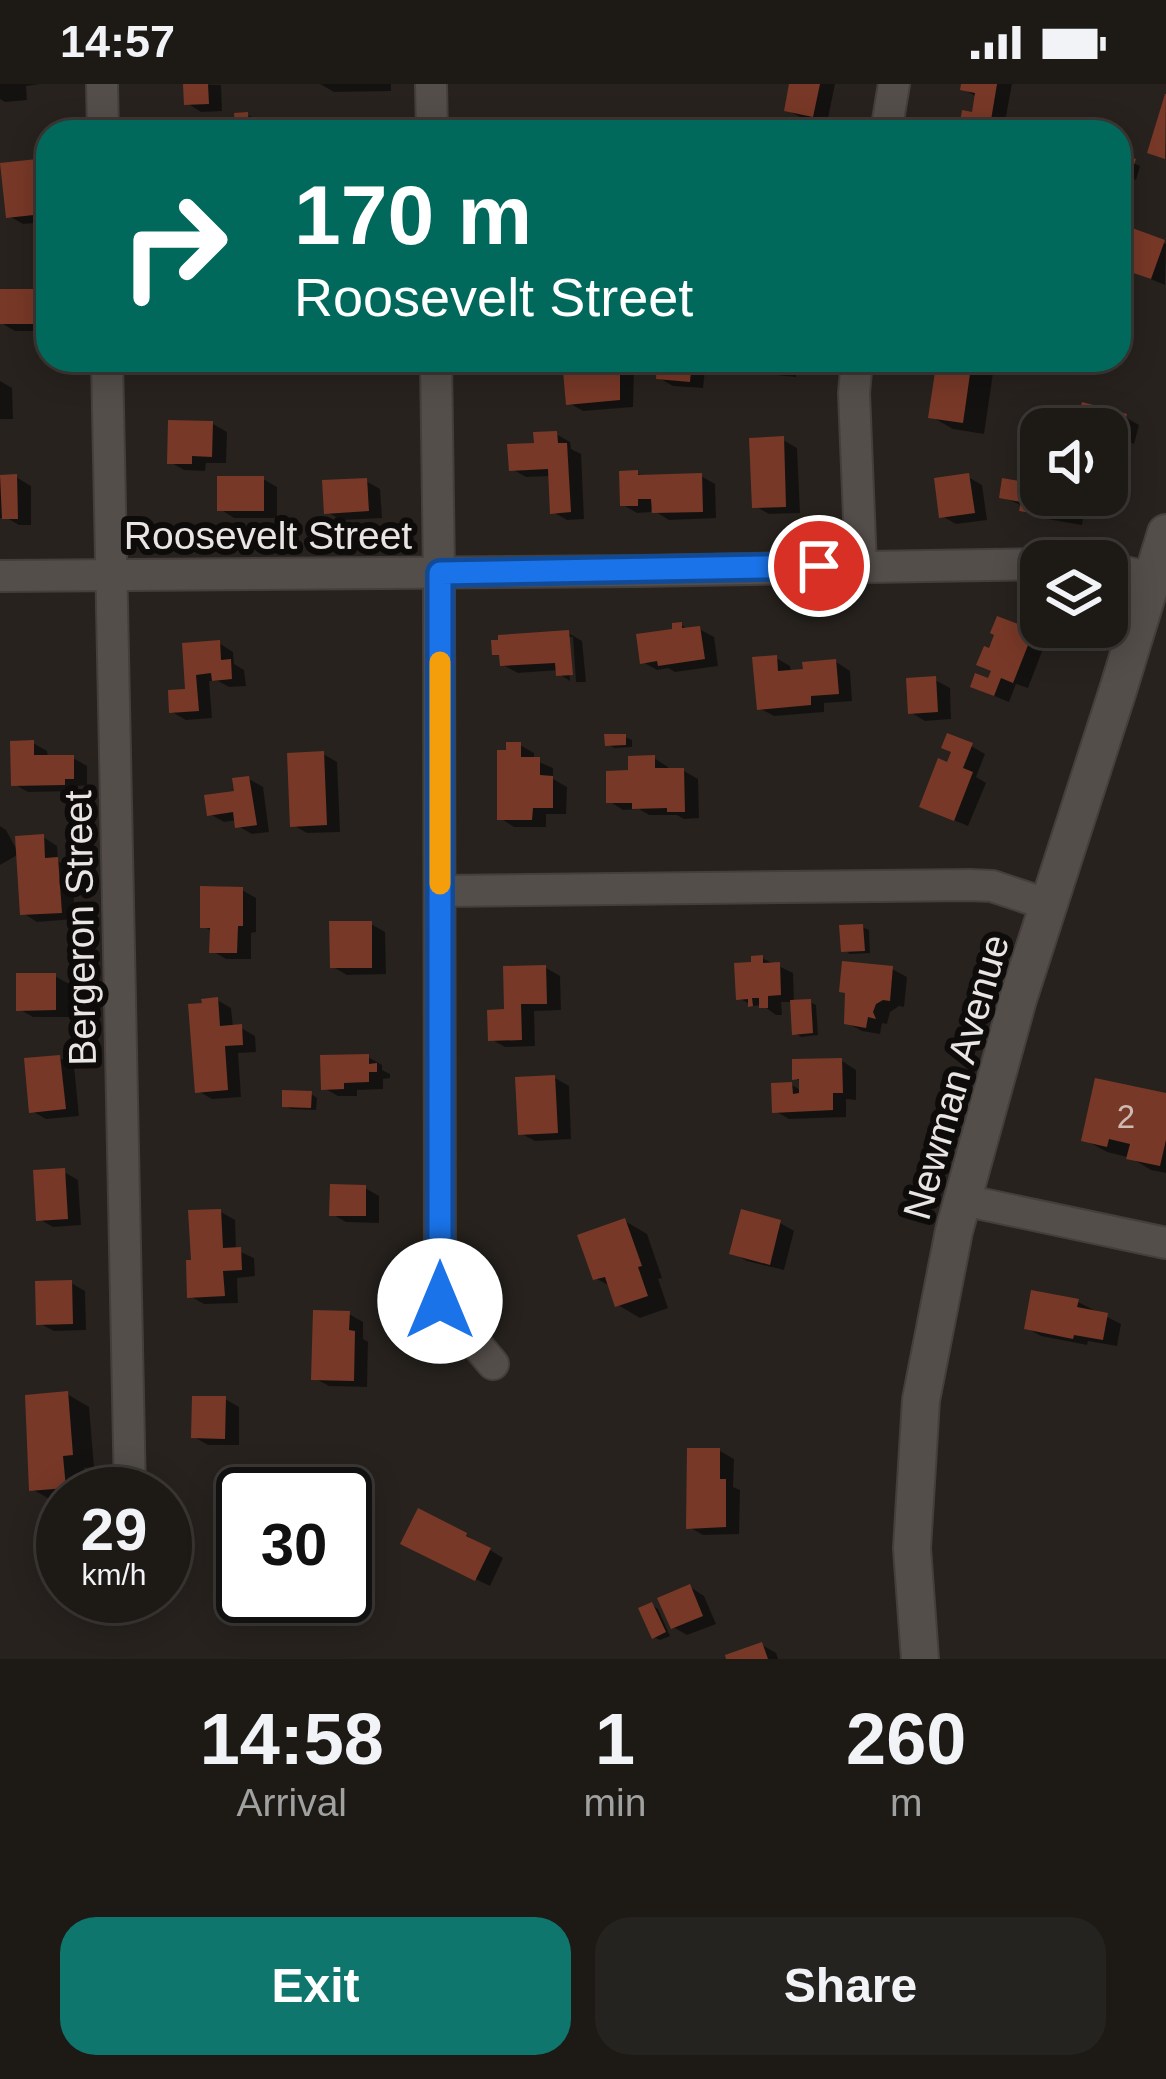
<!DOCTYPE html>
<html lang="en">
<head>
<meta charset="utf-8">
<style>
	body { margin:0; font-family:Helvetica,sans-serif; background:#25231f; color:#f1f3f6; height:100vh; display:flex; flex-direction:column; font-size:45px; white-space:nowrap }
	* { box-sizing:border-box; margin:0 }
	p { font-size:39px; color:#a0a1a1 }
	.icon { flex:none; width:66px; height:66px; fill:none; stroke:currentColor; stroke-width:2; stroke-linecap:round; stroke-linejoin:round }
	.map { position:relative; height:1575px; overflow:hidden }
	.details { display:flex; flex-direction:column; background:#1d1a16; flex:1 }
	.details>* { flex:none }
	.top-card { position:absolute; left:36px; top:36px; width:1095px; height:252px; border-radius:36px; box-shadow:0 6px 30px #0003,0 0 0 3px #3b3835; background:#00695c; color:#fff; overflow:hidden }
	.buttons { position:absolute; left:1020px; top:324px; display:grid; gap:24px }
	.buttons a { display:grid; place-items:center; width:108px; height:108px; border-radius:24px; background:#1d1a16; box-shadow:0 6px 30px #0003,0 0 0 3px #3b3835; font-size:60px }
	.speed { position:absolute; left:36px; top:1383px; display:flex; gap:24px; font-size:60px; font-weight:700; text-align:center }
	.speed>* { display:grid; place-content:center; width:156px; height:156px; border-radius:50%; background:#1d1a16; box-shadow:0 6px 30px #0003,0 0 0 3px #3b3835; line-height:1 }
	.speed small { font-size:30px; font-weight:400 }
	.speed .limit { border:6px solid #111; border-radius:18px; background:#fff; color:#111 }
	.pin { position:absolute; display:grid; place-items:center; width:102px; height:102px; color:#fff; margin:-51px; border:6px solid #fff; border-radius:50%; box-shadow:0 3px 12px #0007 }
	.me { position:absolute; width:132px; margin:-66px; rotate:0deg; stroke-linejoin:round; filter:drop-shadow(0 0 9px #0008) }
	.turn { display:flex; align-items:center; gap:42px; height:252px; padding:0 60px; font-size:54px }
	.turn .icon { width:156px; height:156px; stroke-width:2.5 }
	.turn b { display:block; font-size:84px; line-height:102px }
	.eta { display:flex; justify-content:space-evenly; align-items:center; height:204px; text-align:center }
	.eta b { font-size:72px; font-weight:800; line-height:84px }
	.button { display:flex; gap:24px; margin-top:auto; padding:24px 60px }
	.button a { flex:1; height:138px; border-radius:36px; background:#0f766e; color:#fff; font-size:48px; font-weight:800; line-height:138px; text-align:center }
	.button a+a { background:#25231f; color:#f1f3f6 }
	.status { display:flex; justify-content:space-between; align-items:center; height:84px; padding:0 60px; background:#1d1a16; direction:ltr }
	.status svg { height:33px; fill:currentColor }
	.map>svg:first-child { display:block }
</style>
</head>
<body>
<div class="status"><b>14:57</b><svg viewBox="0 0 49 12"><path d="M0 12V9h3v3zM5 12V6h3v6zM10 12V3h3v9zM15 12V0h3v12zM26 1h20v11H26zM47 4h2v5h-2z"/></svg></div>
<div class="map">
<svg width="1166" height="1575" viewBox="0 0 1166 1575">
	<rect width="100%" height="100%" fill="#27221e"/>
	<g fill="#0007">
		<path d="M 0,0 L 40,0 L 26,2 L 27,16 L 5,18 L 0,15 Z"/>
		<path d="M 186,0 L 221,1 L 222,27 L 201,28 L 187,19 Z"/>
		<path d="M 320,0 L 391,0 L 391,7 L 334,8 Z"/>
		<path d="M 790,0 L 835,0 L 827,39 L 802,34 L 787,26 Z"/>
		<path d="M 964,0 L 1012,0 L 1003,48 L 970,48 L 962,44 L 974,31 L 977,13 L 963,5 Z"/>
		<path d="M 248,31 L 254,34 L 255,47 L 244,48 L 238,45 Z"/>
		<path d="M 1119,73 L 1140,82 L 1136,96 L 1119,91 Z"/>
		<path d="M 37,79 L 48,85 L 48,138 L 23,140 L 9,132 Z"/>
		<path d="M 1126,145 L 1166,160 L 1165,201 L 1119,182 L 1119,159 Z"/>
		<path d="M 32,208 L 46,216 L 47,247 L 15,247 L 1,239 Z"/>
		<path d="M 660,276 L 706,277 L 703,304 L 673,302 L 659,294 Z"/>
		<path d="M 754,276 L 797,276 L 796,293 L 767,290 L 753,282 Z"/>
		<path d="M 923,276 L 982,276 L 981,283 L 993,289 L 984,350 L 953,345 L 932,333 L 938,293 L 922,283 Z"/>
		<path d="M 620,279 L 634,287 L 633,323 L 583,327 L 569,319 Z"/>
		<path d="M 0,297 L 12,304 L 13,335 L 0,335 Z"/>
		<path d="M 1125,333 L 1139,341 L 1134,360 L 1129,358 L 1126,370 L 1107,365 L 1107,345 L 1086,345 L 1078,341 Z"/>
		<path d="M 213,340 L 227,348 L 226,379 L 206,379 L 205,387 L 184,386 L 170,378 Z"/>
		<path d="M 556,350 L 570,358 L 571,365 L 581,370 L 584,435 L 567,436 L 553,428 L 551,392 L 526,393 L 512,385 L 537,362 Z"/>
		<path d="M 783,356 L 797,364 L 800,429 L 769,430 L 755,422 Z"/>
		<path d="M 637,389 L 645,394 L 701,392 L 715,400 L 716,434 L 669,436 L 651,425 L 651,428 L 637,429 L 623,421 Z"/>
		<path d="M 1041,390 L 1041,411 L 1087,411 L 1082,441 L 1036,433 L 1022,425 L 1023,422 L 1002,413 L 1028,402 Z"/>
		<path d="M 16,393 L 31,402 L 31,441 L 19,441 L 7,434 L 0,434 L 0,394 Z"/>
		<path d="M 968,393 L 982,401 L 987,436 L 956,440 L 942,432 Z"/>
		<path d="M 263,395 L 277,403 L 277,434 L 234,434 L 220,425 Z"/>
		<path d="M 366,397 L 380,405 L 382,434 L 341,436 L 327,428 Z"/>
		<path d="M 681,541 L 690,546 L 699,545 L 714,553 L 718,582 L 675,588 L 668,584 L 657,586 L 643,578 Z"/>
		<path d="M 568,549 L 582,557 L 586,598 L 576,598 L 573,553 L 567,553 L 570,597 L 559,590 L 559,586 L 518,589 L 503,581 L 503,574 L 495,569 Z"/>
		<path d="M 1032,549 L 1046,557 L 1028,604 L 1016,600 L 1009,618 L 987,609 L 994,588 Z"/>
		<path d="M 219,559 L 233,568 L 234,580 L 244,586 L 246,602 L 229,603 L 218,597 L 209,597 L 212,634 L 186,636 L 172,628 L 189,608 L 185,562 Z"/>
		<path d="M 776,574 L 790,582 L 791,589 L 806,588 L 836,578 L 850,587 L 852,617 L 824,619 L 824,628 L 774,632 L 759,624 Z"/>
		<path d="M 935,596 L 950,604 L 951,635 L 925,637 L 910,628 Z"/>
		<path d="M 625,653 L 632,656 L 632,663 L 614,664 L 608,660 Z"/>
		<path d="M 33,659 L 47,667 L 48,674 L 73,674 L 87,682 L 87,701 L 78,702 L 78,707 L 28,708 L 14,700 Z"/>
		<path d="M 520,661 L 534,669 L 534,676 L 553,684 L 553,695 L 567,703 L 566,730 L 546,730 L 546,743 L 514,743 L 500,734 Z"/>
		<path d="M 971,662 L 985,670 L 976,693 L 986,699 L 968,742 L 937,729 L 949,682 Z"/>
		<path d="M 323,670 L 337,678 L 340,748 L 307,749 L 293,741 Z"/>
		<path d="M 654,674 L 668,683 L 668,687 L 684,687 L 698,695 L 699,734 L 684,735 L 677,731 L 649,731 L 639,725 L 623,726 L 609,717 L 631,689 Z"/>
		<path d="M 249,695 L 263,703 L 269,748 L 252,750 L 238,742 L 237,736 L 224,738 L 210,730 L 237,709 Z"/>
		<path d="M 0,742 L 6,746 L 19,770 L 43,753 L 57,762 L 58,777 L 72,785 L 75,835 L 37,838 L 23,829 L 19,770 L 0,781 Z"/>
		<path d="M 242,806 L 256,814 L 256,848 L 251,849 L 251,875 L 226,875 L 212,867 L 213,848 L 203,842 Z"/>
		<path d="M 371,840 L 385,848 L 386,890 L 347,891 L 333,883 Z"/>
		<path d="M 862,843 L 869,846 L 870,869 L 850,870 L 844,866 Z"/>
		<path d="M 762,874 L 793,889 L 794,919 L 810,918 L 816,921 L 818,951 L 801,953 L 795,949 L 793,918 L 781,918 L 782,931 L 776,931 L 762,921 L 753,922 L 739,914 L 754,881 Z"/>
		<path d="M 546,884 L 560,892 L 561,926 L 534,927 L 535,962 L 505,963 L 491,955 L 507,928 Z"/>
		<path d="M 892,885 L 907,893 L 904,923 L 899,922 L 890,928 L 887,940 L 882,939 L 880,950 L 862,947 L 847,939 Z"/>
		<path d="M 55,892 L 69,900 L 69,933 L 33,933 L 19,925 Z"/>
		<path d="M 217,916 L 231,924 L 233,944 L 241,944 L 255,952 L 256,968 L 238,969 L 241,1013 L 212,1015 L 198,1007 Z"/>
		<path d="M 368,973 L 382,981 L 382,986 L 390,990 L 390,994 L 383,995 L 383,1005 L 357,1006 L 357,1012 L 338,1012 L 324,1004 Z"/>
		<path d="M 60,974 L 74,982 L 79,1032 L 46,1035 L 32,1027 Z"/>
		<path d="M 842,977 L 856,986 L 856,1016 L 846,1015 L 846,1033 L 789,1035 L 775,1027 L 792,1001 L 802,1007 L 802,998 L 795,994 Z"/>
		<path d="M 555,994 L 569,1002 L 571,1055 L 535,1057 L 520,1049 Z"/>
		<path d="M 311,1010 L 317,1014 L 316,1026 L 291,1025 L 285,1022 Z"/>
		<path d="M 1166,1012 L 1166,1089 L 1151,1086 L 1131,1074 L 1107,1068 L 1085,1056 Z"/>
		<path d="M 64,1088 L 78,1096 L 81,1141 L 53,1143 L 39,1135 Z"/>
		<path d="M 365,1104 L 379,1112 L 379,1139 L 346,1138 L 332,1130 Z"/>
		<path d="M 221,1128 L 235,1136 L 236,1166 L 254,1174 L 255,1192 L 237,1194 L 238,1219 L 204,1220 L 190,1212 L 194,1179 Z"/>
		<path d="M 625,1137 L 647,1150 L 662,1194 L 658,1195 L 668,1224 L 640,1234 L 618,1221 L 612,1203 L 595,1194 Z"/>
		<path d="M 780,1139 L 794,1147 L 784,1186 L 747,1177 L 733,1169 Z"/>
		<path d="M 71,1199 L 85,1207 L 86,1246 L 54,1247 L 39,1239 Z"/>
		<path d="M 1078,1218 L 1121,1240 L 1117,1262 L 1088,1257 L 1087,1261 L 1041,1252 L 1027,1244 Z"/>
		<path d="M 349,1230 L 363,1238 L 363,1255 L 368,1258 L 367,1303 L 329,1302 L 314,1294 Z"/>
		<path d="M 67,1310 L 89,1323 L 94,1383 L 84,1384 L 86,1410 L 63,1410 L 63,1417 L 53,1417 L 32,1405 Z"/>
		<path d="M 225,1315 L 239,1323 L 239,1361 L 208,1361 L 194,1353 Z"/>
		<path d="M 720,1367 L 734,1375 L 733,1403 L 740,1406 L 739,1450 L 703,1451 L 689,1443 Z"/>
		<path d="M 466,1451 L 503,1474 L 490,1502 L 418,1467 Z"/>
		<path d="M 690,1503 L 704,1512 L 716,1540 L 687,1551 L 673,1543 Z"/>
		<path d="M 652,1521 L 658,1525 L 670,1552 L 660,1556 L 654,1553 Z"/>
		<path d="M 762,1561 L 776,1569 L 778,1575 L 729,1575 Z"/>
	</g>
	<g fill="#783827">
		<path d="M 183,0 L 208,0 L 209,20 L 184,21 Z"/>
		<path d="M 789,0 L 820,0 L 813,33 L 784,27 Z"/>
		<path d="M 961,0 L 997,0 L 989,48 L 959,45 L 962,26 L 972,28 L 975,9 L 960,6 Z"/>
		<path d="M 1165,10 L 1166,10 L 1165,75 L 1147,69 Z"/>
		<path d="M 248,28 L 249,45 L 235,47 L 234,29 Z"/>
		<path d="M 1119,70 L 1136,75 L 1129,95 L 1119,92 Z"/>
		<path d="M 37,75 L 43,130 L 6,134 L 0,79 Z"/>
		<path d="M 1124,141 L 1165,156 L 1151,195 L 1119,184 L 1119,155 Z"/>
		<path d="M 0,205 L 33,205 L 33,216 L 45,216 L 45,229 L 34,229 L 34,240 L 0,240 Z"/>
		<path d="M 587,276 L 620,276 L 620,316 L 566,321 L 563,287 L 588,285 Z"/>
		<path d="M 657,276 L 692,276 L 690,298 L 656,295 Z"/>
		<path d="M 751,276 L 783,276 L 782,287 L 750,284 Z"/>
		<path d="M 920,276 L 972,276 L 963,339 L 928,334 L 935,288 L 919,285 Z"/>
		<path d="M 1082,318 L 1127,330 L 1120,354 L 1115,353 L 1111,364 L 1107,363 L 1107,345 L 1075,342 Z"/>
		<path d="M 168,336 L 213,337 L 212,373 L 192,372 L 192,380 L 167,380 Z"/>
		<path d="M 557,347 L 558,359 L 567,359 L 571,428 L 550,430 L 548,385 L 509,387 L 507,360 L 534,359 L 533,348 Z"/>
		<path d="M 784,352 L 786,423 L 752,424 L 749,354 Z"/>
		<path d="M 1028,384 L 1041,386 L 1041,411 L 1072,411 L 1068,435 L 1019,427 L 1021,418 L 999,414 L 1002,394 L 1025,398 Z"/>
		<path d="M 638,386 L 638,391 L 702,389 L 703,428 L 652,429 L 651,415 L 638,415 L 638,422 L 620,422 L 619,387 Z"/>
		<path d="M 969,389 L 975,429 L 939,434 L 934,394 Z"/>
		<path d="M 17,390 L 18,435 L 2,435 L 0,391 Z"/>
		<rect x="217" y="392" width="47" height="35"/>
		<path d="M 367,394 L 369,427 L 324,430 L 322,396 Z"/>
		<path d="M 997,532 L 1034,546 L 1013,599 L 1001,594 L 994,612 L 970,603 L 975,589 L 988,594 L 991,587 L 976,581 L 984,562 L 989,564 L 994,551 L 990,549 Z"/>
		<path d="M 682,538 L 682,544 L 700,542 L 705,575 L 658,582 L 657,577 L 640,580 L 636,550 L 672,545 L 672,539 Z"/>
		<path d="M 569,546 L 573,591 L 556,592 L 555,579 L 500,582 L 499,571 L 492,571 L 491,556 L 498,556 L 498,551 Z"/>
		<path d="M 220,556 L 221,576 L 231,575 L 232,595 L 212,597 L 211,589 L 196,591 L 199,627 L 169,629 L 168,606 L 185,605 L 182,559 Z"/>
		<path d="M 777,571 L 778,587 L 803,585 L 802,578 L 836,575 L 839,610 L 811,612 L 811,621 L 757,626 L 752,573 Z"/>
		<path d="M 936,592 L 938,628 L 908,630 L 906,594 Z"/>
		<path d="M 947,649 L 973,659 L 963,684 L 973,688 L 954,737 L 919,723 L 938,674 L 947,678 L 951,668 L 941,664 Z"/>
		<path d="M 604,650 L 626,650 L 626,661 L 605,662 Z"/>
		<path d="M 34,656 L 34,671 L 74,671 L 74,695 L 65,695 L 65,701 L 11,702 L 10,657 Z"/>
		<path d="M 506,658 L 521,658 L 521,673 L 540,673 L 540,691 L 553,692 L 553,724 L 533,724 L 532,736 L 497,736 L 497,666 L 506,666 Z"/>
		<path d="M 324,667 L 327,741 L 290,743 L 287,669 Z"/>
		<path d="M 655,671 L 655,684 L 684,684 L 685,728 L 667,728 L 667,724 L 632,725 L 632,719 L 606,719 L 606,687 L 628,686 L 628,672 Z"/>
		<path d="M 249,692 L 257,741 L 235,744 L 233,728 L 207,732 L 204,711 L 234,707 L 232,694 Z"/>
		<path d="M 44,750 L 45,774 L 58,773 L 62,829 L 20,831 L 15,752 Z"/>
		<path d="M 200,802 L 243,803 L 243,842 L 238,842 L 237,869 L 209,869 L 210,844 L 200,844 Z"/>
		<path d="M 329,837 L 372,837 L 372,884 L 330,884 Z"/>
		<path d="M 863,840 L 865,867 L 841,868 L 839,841 Z"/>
		<path d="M 763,871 L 763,879 L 780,878 L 781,911 L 768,912 L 768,924 L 759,924 L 759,914 L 752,914 L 753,922 L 748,923 L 748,915 L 736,916 L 734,879 L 751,878 L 751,872 Z"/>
		<path d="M 842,877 L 893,882 L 890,917 L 883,916 L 876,920 L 873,928 L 876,935 L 868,933 L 866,944 L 844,940 L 845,909 L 839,908 Z"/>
		<path d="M 546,881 L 547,920 L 521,920 L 522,956 L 488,957 L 487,926 L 504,925 L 503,882 Z"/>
		<path d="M 16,889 L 56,889 L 56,926 L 16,927 Z"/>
		<path d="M 218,913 L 220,942 L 242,940 L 243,961 L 225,962 L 228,1006 L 195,1009 L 188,920 L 202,919 L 201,915 Z"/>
		<path d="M 811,915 L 813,949 L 792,951 L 790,916 Z"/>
		<path d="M 369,970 L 369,980 L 377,979 L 377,988 L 369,988 L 369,998 L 344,999 L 344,1005 L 321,1006 L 320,971 Z"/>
		<path d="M 60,971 L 66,1025 L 29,1029 L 24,974 Z"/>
		<path d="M 842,974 L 843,1009 L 833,1009 L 833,1026 L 772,1029 L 771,999 L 792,998 L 793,1010 L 799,1009 L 799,995 L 792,996 L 792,975 Z"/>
		<path d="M 555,991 L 558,1049 L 518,1051 L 515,993 Z"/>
		<path d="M 1095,994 L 1166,1009 L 1166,1056 L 1160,1082 L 1126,1075 L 1130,1060 L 1109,1055 L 1107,1063 L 1081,1057 Z"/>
		<path d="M 282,1006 L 312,1007 L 311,1024 L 282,1023 Z"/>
		<path d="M 65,1084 L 68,1135 L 36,1137 L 33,1086 Z"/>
		<path d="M 330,1100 L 366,1101 L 366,1132 L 329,1132 Z"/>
		<path d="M 221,1125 L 223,1164 L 241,1163 L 242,1186 L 223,1187 L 225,1212 L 187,1214 L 186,1176 L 191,1176 L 188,1126 Z"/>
		<path d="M 741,1125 L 781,1136 L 770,1181 L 729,1170 Z"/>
		<path d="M 625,1134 L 642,1182 L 638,1183 L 648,1212 L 615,1223 L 605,1193 L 593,1196 L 577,1151 Z"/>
		<path d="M 72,1196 L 73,1240 L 36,1241 L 35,1197 Z"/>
		<path d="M 1031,1206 L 1079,1215 L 1077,1223 L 1108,1229 L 1103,1256 L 1074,1251 L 1073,1255 L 1024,1245 Z"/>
		<path d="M 313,1226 L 350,1227 L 349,1246 L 355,1247 L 354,1297 L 311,1296 Z"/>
		<path d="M 68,1307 L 73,1371 L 63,1372 L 66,1404 L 29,1407 L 25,1311 Z"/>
		<path d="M 192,1312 L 226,1312 L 225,1355 L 191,1354 Z"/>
		<path d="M 687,1364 L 720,1364 L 720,1395 L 726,1395 L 726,1443 L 686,1445 Z"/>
		<path d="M 418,1424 L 467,1449 L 466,1452 L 491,1464 L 475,1497 L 400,1460 Z"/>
		<path d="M 690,1500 L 703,1532 L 671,1545 L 657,1514 Z"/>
		<path d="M 652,1518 L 666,1548 L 652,1555 L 638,1524 Z"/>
		<path d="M 762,1558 L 768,1575 L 726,1575 L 725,1571 Z"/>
	</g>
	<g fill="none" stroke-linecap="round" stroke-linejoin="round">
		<defs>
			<g id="street">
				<path d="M 102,0 L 103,48"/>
				<path d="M 431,0 L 432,48"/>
				<path d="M 886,48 L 894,0"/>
				<path d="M 107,276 L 130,1410"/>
				<path d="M 436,276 L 439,489 L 440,1217 L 493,1280"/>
				<path d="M 857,276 L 854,309 L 861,482"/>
				<path d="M 1107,484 L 1152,494"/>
				<path d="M 0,492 L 639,487 L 1041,480"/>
				<path d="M 440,807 L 970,801 L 992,802 L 1049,821"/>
				<path d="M 963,1116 L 1166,1159"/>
			</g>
			<path id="secondary" d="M 920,1575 L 912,1464 L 921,1316 L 954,1147 L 1018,915 L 1118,606 L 1166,449"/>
		</defs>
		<use href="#street" stroke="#443f3c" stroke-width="34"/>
		<use href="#secondary" stroke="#443f3c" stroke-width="40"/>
		<use href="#street" stroke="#544e4a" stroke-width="30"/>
		<use href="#secondary" stroke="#544e4a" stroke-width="36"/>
	</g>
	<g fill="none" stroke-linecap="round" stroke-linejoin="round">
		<defs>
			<path id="route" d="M 440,1217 L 440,489 L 819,482"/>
		</defs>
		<use href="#route" stroke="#114b97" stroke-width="30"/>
		<use href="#route" stroke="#1a73e8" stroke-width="21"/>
		<path stroke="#f59e0b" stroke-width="21" d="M 440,578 L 440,800"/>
	</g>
	<g text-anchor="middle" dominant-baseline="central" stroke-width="12" stroke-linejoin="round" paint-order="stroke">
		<g font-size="33" fill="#cdbab3">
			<text x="1126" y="1032">2</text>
		</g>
		<g font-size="39" fill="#e9e5e2" stroke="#0e0c0a">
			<text x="268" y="451">Roosevelt Street</text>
			<text transform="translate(80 844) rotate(-91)">Bergeron Street</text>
			<text transform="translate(956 993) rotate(-74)">Newman Avenue</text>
		</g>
	</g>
</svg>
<div class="buttons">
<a><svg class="icon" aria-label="sound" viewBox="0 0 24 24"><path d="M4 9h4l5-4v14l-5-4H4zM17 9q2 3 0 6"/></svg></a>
<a><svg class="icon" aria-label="layers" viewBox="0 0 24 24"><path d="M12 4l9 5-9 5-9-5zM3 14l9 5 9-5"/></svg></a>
</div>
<div class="speed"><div>29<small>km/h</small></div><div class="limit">30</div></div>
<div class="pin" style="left:819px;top:482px;background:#d93025"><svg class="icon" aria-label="arrive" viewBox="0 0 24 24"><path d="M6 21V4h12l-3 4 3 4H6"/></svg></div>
<svg class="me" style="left:440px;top:1217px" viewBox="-20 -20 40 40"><circle r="19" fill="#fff"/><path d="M0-13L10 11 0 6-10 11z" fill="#1a73e8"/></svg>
<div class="top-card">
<div class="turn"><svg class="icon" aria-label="right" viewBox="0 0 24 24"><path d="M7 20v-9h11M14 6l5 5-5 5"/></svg><div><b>170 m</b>Roosevelt Street</div></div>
</div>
</div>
<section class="details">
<div class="eta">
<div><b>14:58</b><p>Arrival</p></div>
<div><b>1</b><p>min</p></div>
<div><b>260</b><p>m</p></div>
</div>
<div class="button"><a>Exit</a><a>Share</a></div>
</section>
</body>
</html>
